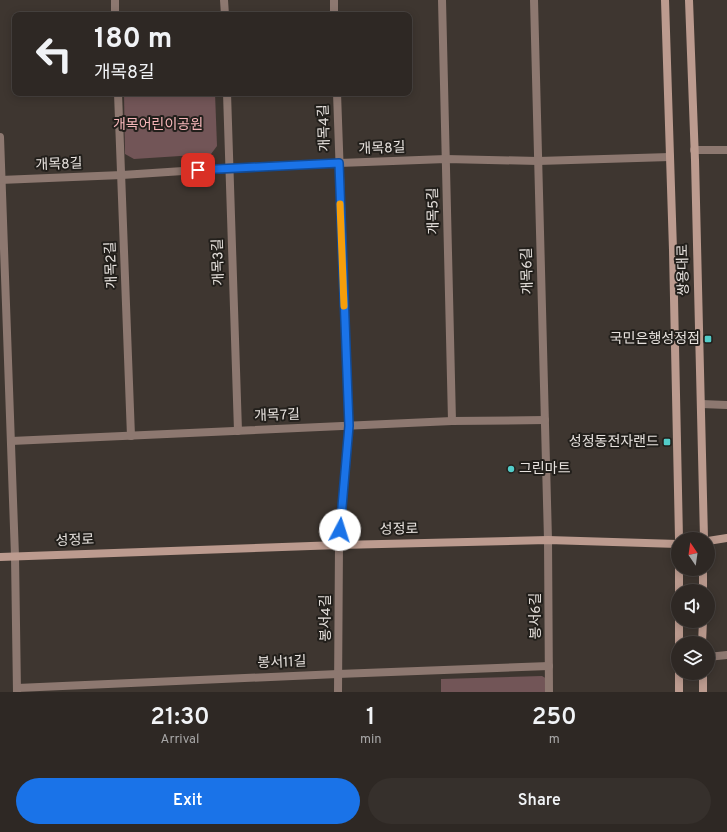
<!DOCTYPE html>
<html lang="en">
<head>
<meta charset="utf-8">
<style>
	body { margin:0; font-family:Overpass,"Noto Sans KR",sans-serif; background:#36302c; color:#f1f3f6; height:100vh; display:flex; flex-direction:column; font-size:15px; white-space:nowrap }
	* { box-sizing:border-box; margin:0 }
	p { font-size:13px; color:#a7a6a6 }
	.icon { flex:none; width:22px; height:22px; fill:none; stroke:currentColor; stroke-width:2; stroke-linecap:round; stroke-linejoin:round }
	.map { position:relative; height:692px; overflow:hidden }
	.panel { display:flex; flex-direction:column; background:#2e2824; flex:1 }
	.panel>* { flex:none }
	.top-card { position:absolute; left:12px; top:12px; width:400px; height:84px; border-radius:8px; box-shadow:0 2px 10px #0003,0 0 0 1px #494441; background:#2e2824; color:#f1f3f6; overflow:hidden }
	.needle { width:26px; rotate:347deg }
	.fabs { position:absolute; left:671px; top:532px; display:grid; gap:8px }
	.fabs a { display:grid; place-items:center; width:44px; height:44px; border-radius:50%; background:#2e2824; box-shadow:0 2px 10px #0003,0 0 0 1px #494441; font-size:20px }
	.pin { position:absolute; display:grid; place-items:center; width:34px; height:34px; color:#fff; margin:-17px; border-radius:8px; box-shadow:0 2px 6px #0006 }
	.me { position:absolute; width:44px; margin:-22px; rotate:5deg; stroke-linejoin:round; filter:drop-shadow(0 0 3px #0008) }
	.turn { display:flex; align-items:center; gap:14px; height:84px; padding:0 16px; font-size:18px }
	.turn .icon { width:52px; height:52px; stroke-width:2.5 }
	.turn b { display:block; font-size:28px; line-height:34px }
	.eta { display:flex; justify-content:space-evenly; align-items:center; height:68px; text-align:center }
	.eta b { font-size:24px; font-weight:600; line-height:28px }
	.button { display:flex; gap:8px; margin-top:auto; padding:8px 16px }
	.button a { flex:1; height:46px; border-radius:24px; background:#1a73e8; color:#fff; font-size:16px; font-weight:600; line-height:46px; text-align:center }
	.button a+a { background:#36302c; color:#f1f3f6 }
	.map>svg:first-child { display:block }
</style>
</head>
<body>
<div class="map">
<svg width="727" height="692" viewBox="0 0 727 692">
	<rect width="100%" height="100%" fill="#3e3630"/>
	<g fill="#725557">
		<path d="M 124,93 L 215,93 L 217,146 L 211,154 L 134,159 L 125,154 Z"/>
		<path d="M 542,676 L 549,680 L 551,692 L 441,692 L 441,679 Z"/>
	</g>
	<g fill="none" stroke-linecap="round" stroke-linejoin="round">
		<g stroke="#8d7870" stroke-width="8">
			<path d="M 115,0 L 115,15"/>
			<path d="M 224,0 L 225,15"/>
			<path d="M 334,0 L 334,15"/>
			<path d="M 442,0 L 452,421"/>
			<path d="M 534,0 L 548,540 L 549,692"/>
			<path d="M 118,93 L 131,436"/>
			<path d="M 227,93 L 238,431"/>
			<path d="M 337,93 L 349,426 L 339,545 L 338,692"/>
			<path d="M 0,137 L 15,556 L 17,692"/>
			<path d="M 694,150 L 727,150"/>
			<path d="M 0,180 L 122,175 L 229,168 L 339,163 L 446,159 L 538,161 L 670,157"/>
			<path d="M 701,404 L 727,405"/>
			<path d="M 11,441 L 452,421 L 545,420"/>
			<path d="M 708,657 L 727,655"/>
			<path d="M 17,688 L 338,674 L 549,666"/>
		</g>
		<g stroke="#bc9b8f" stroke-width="8">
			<path d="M 665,0 L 673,250 L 679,539"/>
			<path d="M 689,0 L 695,160 L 704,539"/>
			<path d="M 708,541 L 727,538"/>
			<path d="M 0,557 L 339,545 L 548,540 L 678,544"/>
			<path d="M 679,591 L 679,569"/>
			<path d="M 703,591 L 703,569"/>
			<path d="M 679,643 L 679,621"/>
			<path d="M 702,643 L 703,621"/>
			<path d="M 703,673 L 703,692"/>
			<path d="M 679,692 L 679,673"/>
		</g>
	</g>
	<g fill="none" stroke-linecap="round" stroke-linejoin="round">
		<defs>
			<path id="route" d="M 198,170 L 339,163 L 349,426 L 340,530"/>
		</defs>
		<use href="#route" stroke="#114b97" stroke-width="10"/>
		<use href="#route" stroke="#1a73e8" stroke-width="7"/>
		<path stroke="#f59e0b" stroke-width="7" d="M 340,204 L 344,306"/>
	</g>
	<g fill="#53cdc9" stroke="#221f1b" stroke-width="1.5">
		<rect x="704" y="335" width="8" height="8" rx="2"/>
		<rect x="663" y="438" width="8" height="8" rx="2"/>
		<circle cx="511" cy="469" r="4"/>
	</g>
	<g text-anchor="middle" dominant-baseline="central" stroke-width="4" stroke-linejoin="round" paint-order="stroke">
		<g font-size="14" fill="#f6b6b9" stroke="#221f1b">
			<text x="158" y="125">개목어린이공원</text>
		</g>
		<g font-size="14" fill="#e6e1dd" stroke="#221f1b">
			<text transform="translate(325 128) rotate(-92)">개목4길</text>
			<text transform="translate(382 149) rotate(-2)">개목8길</text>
			<text transform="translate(59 165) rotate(-2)">개목8길</text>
			<text transform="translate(434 211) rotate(-91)">개목5길</text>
			<text transform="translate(219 262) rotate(-92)">개목3길</text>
			<text transform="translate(112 265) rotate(-92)">개목2길</text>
			<text transform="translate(684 270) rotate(-91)">쌍용대로</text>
			<text transform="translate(528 271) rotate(-92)">개목6길</text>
			<text transform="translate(277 416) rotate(-2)">개목7길</text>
			<text transform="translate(399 530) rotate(-1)">성정로</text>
			<text transform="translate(75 541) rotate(-2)">성정로</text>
			<text transform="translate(536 616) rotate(-90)">봉서6길</text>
			<text transform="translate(326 618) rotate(-90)">봉서4길</text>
			<text transform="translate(282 663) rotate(-2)">봉서11길</text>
		</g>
		<g font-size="14" fill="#e6e1dd" stroke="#221f1b" text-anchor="end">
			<text x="700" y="339">국민은행성정점</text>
			<text x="659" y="442">성정동전자랜드</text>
			<text x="519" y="469" text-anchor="start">그린마트</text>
		</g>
	</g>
</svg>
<div class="fabs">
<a><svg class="needle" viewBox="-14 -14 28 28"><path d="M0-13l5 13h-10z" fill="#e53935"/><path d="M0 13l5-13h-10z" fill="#a7a6a6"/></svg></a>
<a><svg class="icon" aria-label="sound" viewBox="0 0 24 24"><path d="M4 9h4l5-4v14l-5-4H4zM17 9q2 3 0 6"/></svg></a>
<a><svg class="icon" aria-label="layers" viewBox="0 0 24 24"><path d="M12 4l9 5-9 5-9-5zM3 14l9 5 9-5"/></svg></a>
</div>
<div class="pin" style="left:198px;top:170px;background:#d93025"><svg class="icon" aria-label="arrive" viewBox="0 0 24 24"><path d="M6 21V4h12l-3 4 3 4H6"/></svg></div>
<svg class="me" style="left:340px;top:530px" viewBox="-20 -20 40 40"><circle r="19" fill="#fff"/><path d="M0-13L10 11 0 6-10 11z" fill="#1a73e8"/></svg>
<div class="top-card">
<div class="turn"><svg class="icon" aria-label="left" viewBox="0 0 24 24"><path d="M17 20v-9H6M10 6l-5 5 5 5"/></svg><div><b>180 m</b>개목8길</div></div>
</div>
</div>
<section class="panel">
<div class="eta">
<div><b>21:30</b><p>Arrival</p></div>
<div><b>1</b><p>min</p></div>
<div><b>250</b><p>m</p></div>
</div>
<div class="button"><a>Exit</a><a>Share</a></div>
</section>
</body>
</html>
